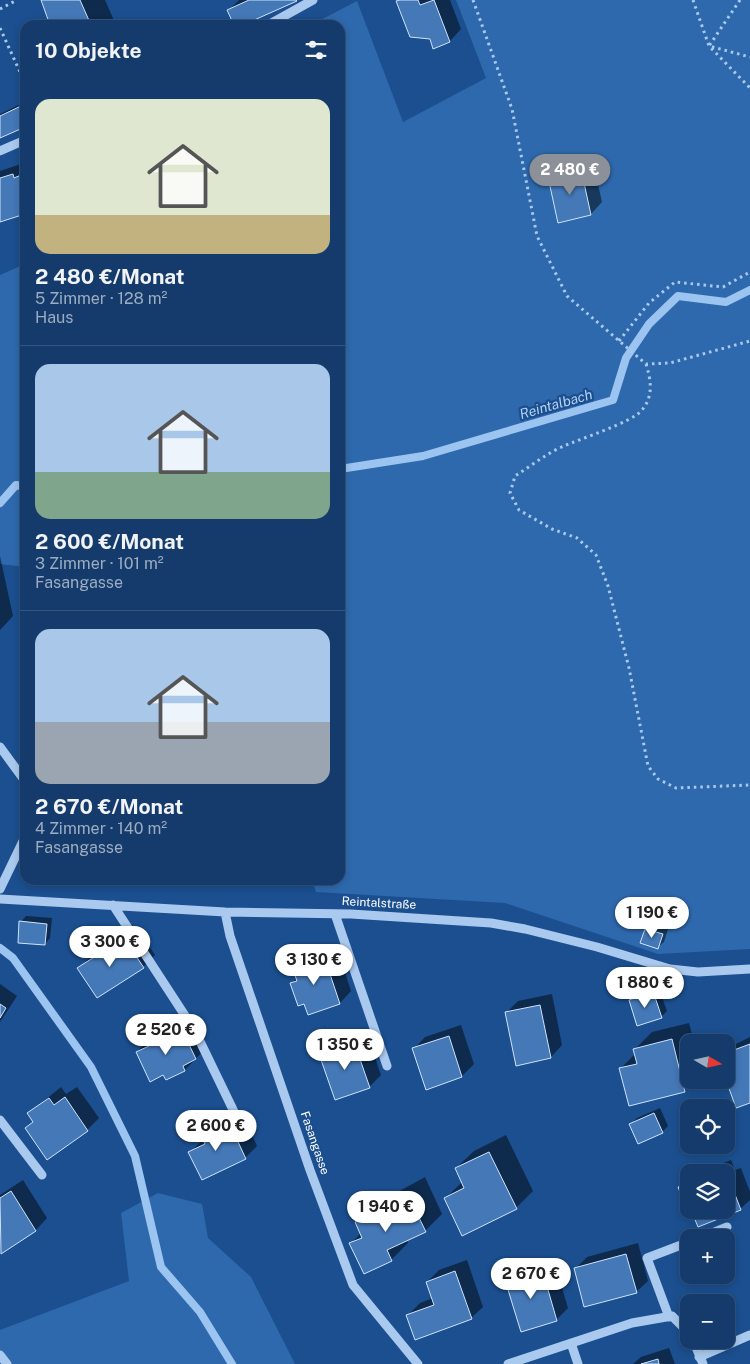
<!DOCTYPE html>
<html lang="de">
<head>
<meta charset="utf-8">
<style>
  :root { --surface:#143b6b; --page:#214673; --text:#f1f3f6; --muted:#9dadc1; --line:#33557e; --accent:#8c9099 }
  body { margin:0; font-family:"Public Sans",sans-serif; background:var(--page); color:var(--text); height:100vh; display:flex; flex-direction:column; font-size:19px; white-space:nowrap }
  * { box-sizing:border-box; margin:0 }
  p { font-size:16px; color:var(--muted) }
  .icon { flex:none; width:28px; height:28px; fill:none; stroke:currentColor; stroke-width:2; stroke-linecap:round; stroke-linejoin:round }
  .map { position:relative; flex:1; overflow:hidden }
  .drawer { position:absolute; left:20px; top:20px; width:325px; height:865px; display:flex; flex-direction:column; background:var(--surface); border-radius:15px; box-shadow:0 2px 8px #0003,0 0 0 1px var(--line) }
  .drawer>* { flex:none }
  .needle { width:32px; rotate:99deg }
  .controls { position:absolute; left:680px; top:1034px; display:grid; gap:10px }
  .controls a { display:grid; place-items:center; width:55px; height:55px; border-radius:10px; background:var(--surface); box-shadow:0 2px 8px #0003,0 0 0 1px var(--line); font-size:25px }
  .price { position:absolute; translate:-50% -42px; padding:0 11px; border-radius:18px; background:#fff; color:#222; font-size:16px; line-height:32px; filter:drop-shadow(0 1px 2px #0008) }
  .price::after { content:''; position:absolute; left:50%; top:30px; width:15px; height:11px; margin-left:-8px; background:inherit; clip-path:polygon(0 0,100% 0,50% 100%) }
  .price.active { background:var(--accent); color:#fff }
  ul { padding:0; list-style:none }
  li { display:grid; align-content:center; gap:10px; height:265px; padding:0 15px }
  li+li { border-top:1px solid var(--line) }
  li span { display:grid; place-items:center; height:155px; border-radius:15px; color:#555 }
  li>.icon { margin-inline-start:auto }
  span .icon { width:90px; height:90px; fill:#fffc; stroke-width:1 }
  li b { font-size:21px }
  h2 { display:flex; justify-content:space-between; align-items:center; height:60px; padding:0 15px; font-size:21px }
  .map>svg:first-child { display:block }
  .green { fill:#2e69ad }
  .shadow { fill:#0007 }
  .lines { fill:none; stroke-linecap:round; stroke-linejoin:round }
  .stream { stroke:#9cc4f0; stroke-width:8 }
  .building { fill:#4478b7; stroke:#cfe3fa }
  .path { stroke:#a9c9ee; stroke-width:3; stroke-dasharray:2.5 4; stroke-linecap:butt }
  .minor { stroke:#a9c9ee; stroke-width:9 }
  .labels { text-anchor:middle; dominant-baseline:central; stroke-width:4.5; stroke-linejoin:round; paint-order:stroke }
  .street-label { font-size:12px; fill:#fff; stroke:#1b4f8f }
  .water-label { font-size:14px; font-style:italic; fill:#b5d3f5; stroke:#1b4f8f }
</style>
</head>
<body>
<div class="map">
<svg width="750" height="1364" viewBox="0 0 750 1364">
  <rect width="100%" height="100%" fill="#1b4f8f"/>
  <!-- green -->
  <path class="green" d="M456,0H750V949L658,954L505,903L316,892L312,880H340V25H311L357,1L403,122L486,78Z
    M25,264V567L0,564V275Z
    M158,1193L202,1204L208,1238L251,1277L295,1364H0V1330L129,1281L121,1213Z"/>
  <!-- shadow -->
  <path class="shadow" d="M42,0H105L116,25H51Z
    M239,0H297L240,25H235L229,10Z
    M399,0H450L461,29L450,41L434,47L431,38L397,2Z
    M25,102V125L0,136V114Z
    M592,158L602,202L591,214L549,177L561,165Z
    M24,163L25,212L0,221V171Z
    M0,556L13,616L0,630Z
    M26,916L52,918L50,938L45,944L21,922Z
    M651,924L668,929L664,942L658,947L646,929Z
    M136,927L155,955L143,967L79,968L91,956Z
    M336,945L351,991L340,1003L305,1002L292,983L297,978L294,968L305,956Z
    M0,984L17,996L0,1022Z
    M658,986L667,1011L661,1017L630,1000L636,994Z
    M552,994L562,1045L551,1057L506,1013L518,1001Z
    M194,1019L207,1047L185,1070L167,1079L164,1073L137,1052L159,1028L178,1020L181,1026Z
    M689,1023L694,1042H689V1080H695L684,1091L621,1068L636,1053L635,1049L652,1032Z
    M461,1025L474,1064L462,1076L427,1088L414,1049L425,1037Z
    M366,1031L381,1075L370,1086L335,1098L321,1055L333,1043Z
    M750,1037V1102L726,1078V1049Z
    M61,1087L66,1094L77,1087L99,1118L87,1130L27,1128L34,1121L29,1113Z
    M660,1108L668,1126L662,1132L631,1124L637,1118Z
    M224,1111L232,1126L245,1120L257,1146L245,1158L202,1178L190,1152L204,1139L199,1129L210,1118Z
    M506,1135L533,1191L516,1208L446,1198L462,1182L456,1168L474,1151Z
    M731,1160L735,1170L741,1168L750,1192V1200L740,1209L699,1226L693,1210H726V1172H700Z
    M425,1177L442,1214L425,1231L407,1239L408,1243L391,1260L350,1244L361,1233L357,1222L374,1205Z
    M689,1179V1202L680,1188Z
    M23,1180L47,1218L36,1230L1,1252L0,1195Z
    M638,1243L648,1281L636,1292L575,1269L587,1257Z
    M553,1258L568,1308L556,1320L507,1281L519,1269Z
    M467,1260L483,1307L471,1318L408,1315L420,1303L433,1298L427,1282L439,1270Z
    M669,1348L675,1364H633L641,1357Z"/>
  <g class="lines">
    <!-- stream -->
    <path class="stream" d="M340,469L423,456L613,400L626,358L649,324L678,296L726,302L750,290
      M0,503L16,485L25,487
      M0,948L13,958L91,1067L135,1156L161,1267L200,1312L232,1364"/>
  </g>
  <!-- building -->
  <path class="building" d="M41,0H80L91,25H50Z
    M249,0H296L297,1L243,25H234L227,10Z
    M400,0H418L420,5L434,0L450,42L433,49L430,39L410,37L396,1Z
    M25,104V127L0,138V116Z
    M581,169L591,215L558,223L548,177Z
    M13,174L14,178L21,175L23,181L25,180V214L0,222V178Z
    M19,921L47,924L45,945L18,943Z
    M645,929L663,934L658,949L640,943Z
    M124,938L144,968L97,998L77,968Z
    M324,956L340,1004L308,1015L304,1004L298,1006L290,983L297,981L292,967Z
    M653,991L662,1018L637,1026L629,1000Z
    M0,1004L6,1008L0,1018Z
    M540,1005L551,1058L516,1066L505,1012Z
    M166,1030L169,1037L182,1030L196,1059L183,1066L185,1071L166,1080L163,1075L150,1082L136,1052L149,1046L146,1040Z
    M449,1036L462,1077L426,1090L412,1048Z
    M672,1039L685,1092L629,1106L619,1068L637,1064L633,1049Z
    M354,1042L370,1088L335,1100L319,1054Z
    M750,1044V1103L736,1108L726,1080V1053Z
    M65,1097L88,1131L47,1160L25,1128L33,1122L27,1113L49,1098L54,1105Z
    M654,1113L663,1133L638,1144L629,1124Z
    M212,1122L220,1137L233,1131L246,1159L202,1180L188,1152L205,1144L197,1129Z
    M489,1152L517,1209L462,1236L444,1198L464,1188L455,1168Z
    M729,1179L741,1210L698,1227L691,1210H726V1180Z
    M689,1183V1204L685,1205L678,1187Z
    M11,1191L36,1231L1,1254L0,1198Z
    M407,1193L426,1232L387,1250L392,1261L364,1274L349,1243L362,1238L355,1222Z
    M626,1254L637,1293L584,1307L574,1268Z
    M542,1269L557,1321L521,1332L505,1280Z
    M455,1271L472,1319L415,1340L406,1315L434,1305L426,1282Z
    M658,1359L659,1364H641Z"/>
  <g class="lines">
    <!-- path -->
    <path class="path" d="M473,0L512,109L537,236L567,296L646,364L670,363L750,341
      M693,0L709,46L750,88
      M740,0L709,46L750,57
      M0,9L17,0
      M0,28L25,83
      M619,341L649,303L675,282L723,287L750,272
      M646,364C651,380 654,397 641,411C632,422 580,439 564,446C547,453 531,466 515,476L510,493L519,510L552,529L577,538L596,555L608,586L629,668L648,766L658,779L676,788L750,785"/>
    <!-- minor -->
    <path class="minor" d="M268,25L313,0
      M0,151L25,140
      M0,747L25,781
      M0,889L25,837
      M0,899L225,912L351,914L491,923L525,929L597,947L670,969L698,972L750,969
      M113,905L195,1031L238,1120
      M225,912L230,936L310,1170L353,1285L418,1364
      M335,914L387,1066
      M0,1120L42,1175
      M700,1238L727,1227
      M669,1317L647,1258L689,1242
      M693,1340L703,1364
      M571,1343L578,1364
      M0,1355L7,1364
      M699,1357L750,1335
      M508,1364L632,1323L672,1316L689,1333"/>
  </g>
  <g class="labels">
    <!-- street labels -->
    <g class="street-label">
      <text transform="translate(379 903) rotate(3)">Reintalstraße</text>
      <text transform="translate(315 1143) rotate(71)">Fasangasse</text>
    </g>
    <!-- water labels -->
    <g class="water-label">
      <text transform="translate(556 404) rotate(-16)">Reintalbach</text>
    </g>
  </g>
</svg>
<div class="controls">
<a><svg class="needle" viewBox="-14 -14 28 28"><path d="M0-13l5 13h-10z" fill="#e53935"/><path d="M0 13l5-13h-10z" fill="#9dadc1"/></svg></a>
<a><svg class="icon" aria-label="locate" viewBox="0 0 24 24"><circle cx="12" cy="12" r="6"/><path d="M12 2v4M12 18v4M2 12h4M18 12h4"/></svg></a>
<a><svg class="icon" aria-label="layers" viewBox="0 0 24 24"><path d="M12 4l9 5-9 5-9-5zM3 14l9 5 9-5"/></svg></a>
<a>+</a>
<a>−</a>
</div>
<b class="price active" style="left:570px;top:196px">2 480 €</b>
<b class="price" style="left:652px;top:939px">1 190 €</b>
<b class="price" style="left:110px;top:968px">3 300 €</b>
<b class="price" style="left:314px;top:986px">3 130 €</b>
<b class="price" style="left:645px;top:1009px">1 880 €</b>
<b class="price" style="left:166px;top:1056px">2 520 €</b>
<b class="price" style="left:345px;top:1071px">1 350 €</b>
<b class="price" style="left:216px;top:1152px">2 600 €</b>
<b class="price" style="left:386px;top:1233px">1 940 €</b>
<b class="price" style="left:531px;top:1300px">2 670 €</b>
<section class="drawer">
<h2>10 Objekte<svg class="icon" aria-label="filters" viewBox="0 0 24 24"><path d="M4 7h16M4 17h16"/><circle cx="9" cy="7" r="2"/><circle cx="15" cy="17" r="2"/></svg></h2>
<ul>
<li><span style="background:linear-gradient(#dfe7d0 75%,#c2b280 0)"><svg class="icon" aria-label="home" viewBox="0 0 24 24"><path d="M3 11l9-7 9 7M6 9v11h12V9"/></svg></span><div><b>2 480 €/Monat</b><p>5 Zimmer · 128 m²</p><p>Haus</p></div></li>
<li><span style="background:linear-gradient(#a9c7e8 70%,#7fa58c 0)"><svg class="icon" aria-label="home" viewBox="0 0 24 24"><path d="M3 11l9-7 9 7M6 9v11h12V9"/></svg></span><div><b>2 600 €/Monat</b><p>3 Zimmer · 101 m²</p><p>Fasangasse</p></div></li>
<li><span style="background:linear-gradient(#a9c7e8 60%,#9aa5b1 0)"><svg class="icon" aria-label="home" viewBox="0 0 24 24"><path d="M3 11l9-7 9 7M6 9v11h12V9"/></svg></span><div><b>2 670 €/Monat</b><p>4 Zimmer · 140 m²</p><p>Fasangasse</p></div></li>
</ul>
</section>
</div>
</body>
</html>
